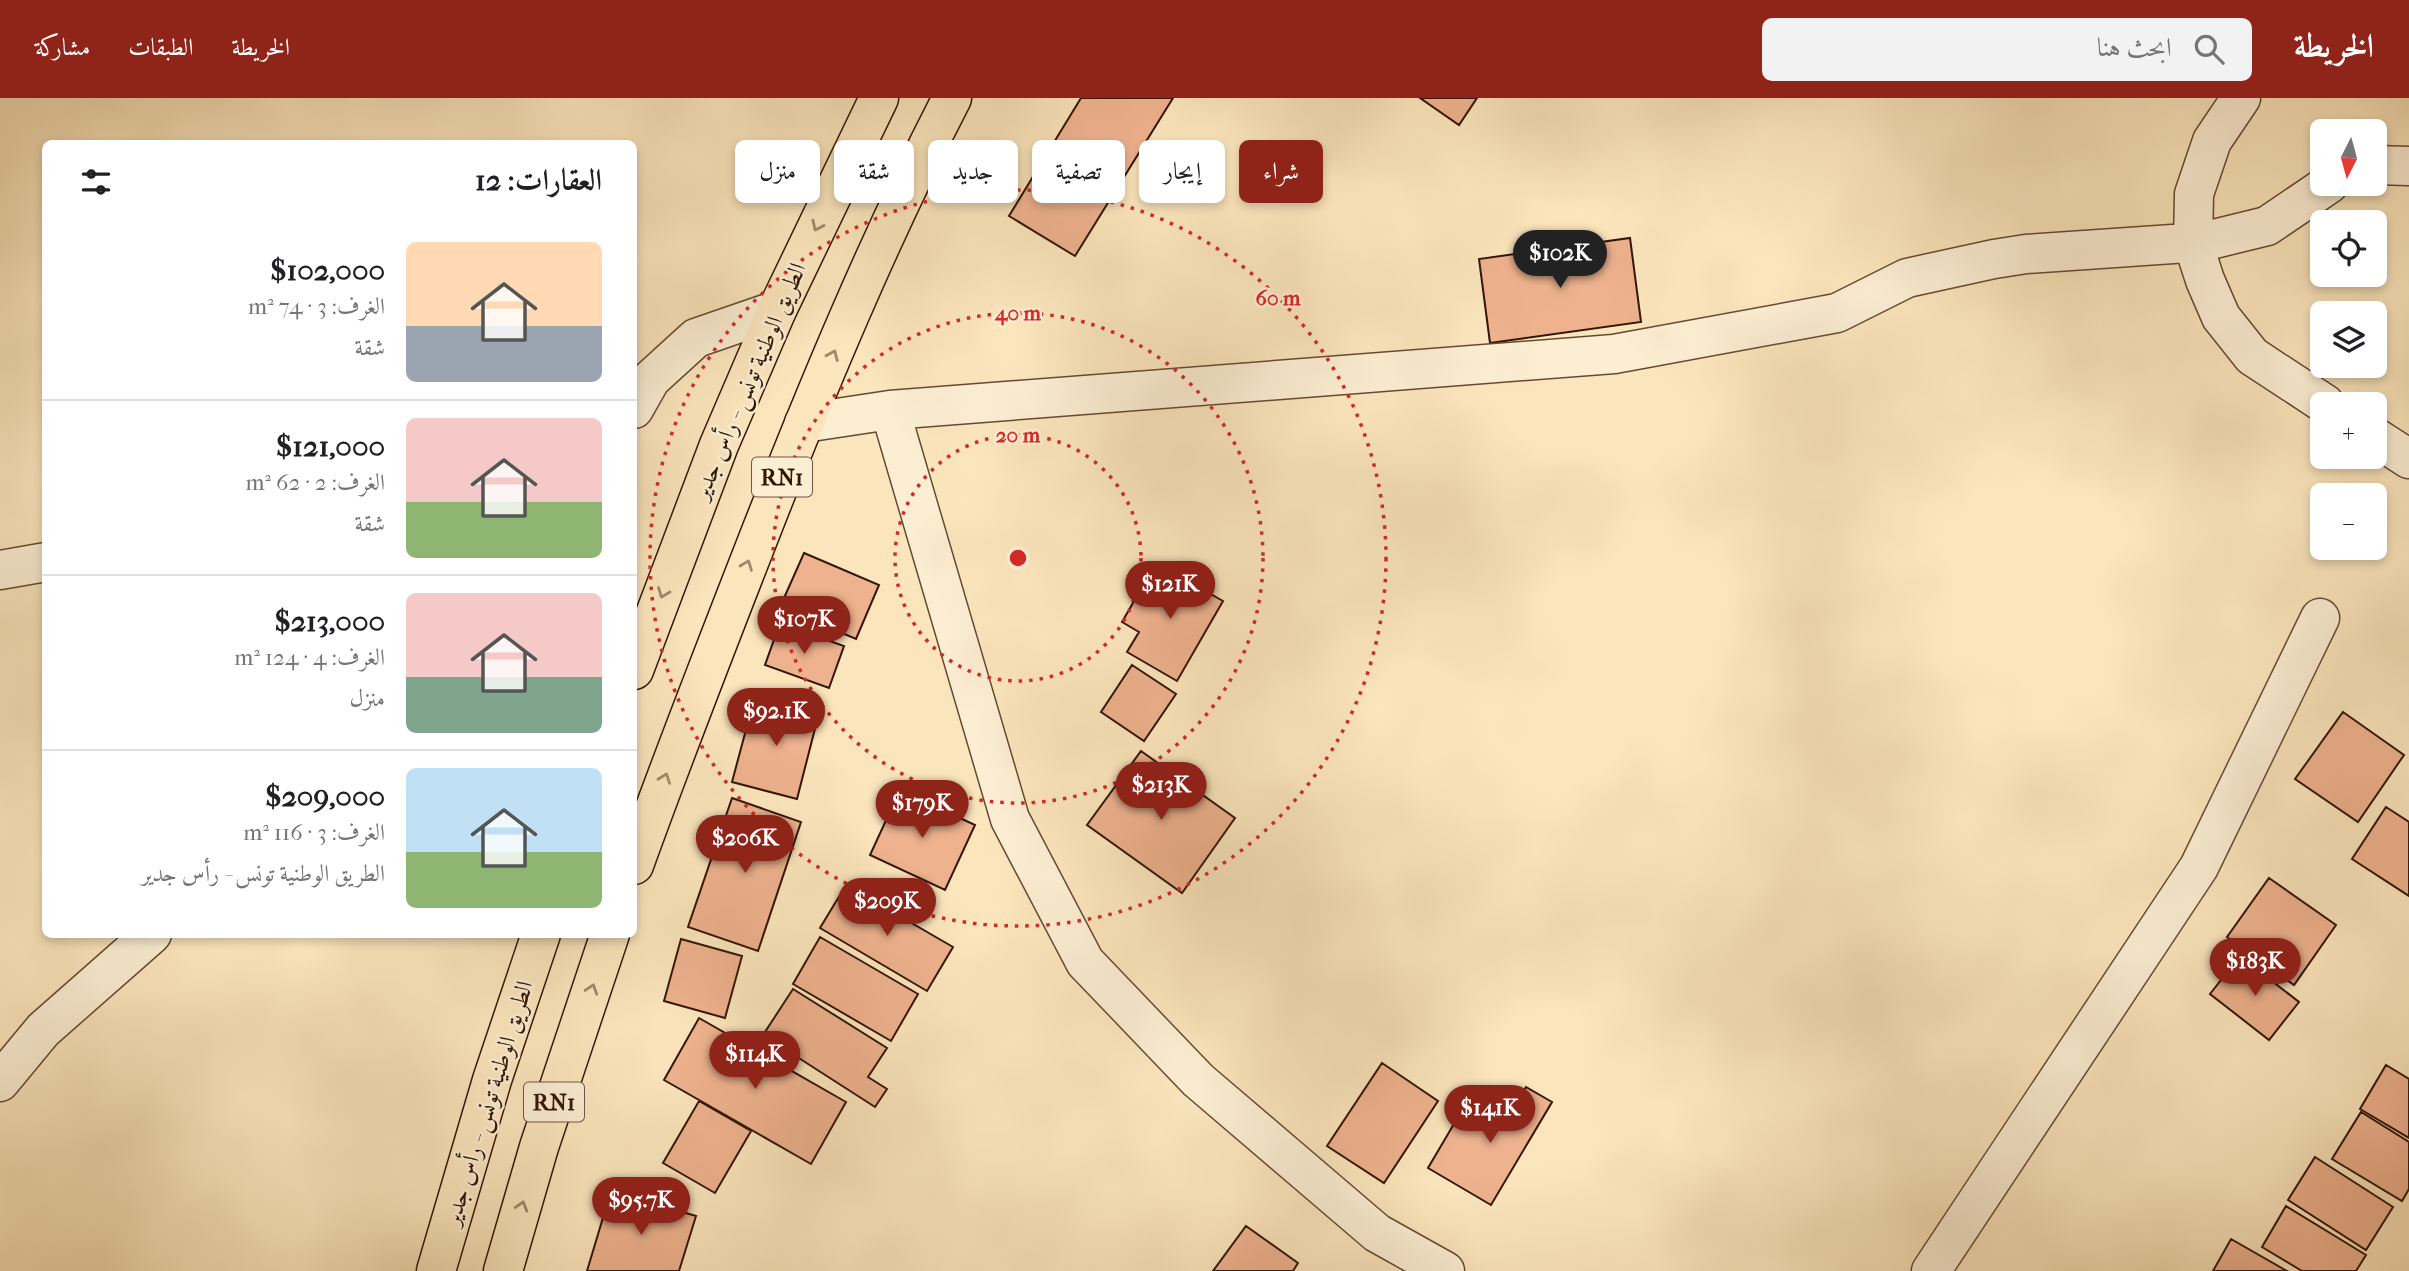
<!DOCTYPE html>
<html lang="ar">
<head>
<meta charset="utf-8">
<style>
  :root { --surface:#fff; --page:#f2f2f2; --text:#202124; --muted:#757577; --line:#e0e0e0; --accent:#8f2418 }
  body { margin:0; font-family:"IM FELL French Canon",Amiri,serif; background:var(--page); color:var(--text); direction:rtl; height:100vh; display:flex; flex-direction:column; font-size:26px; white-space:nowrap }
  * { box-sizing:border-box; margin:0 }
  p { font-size:23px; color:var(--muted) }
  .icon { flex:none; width:38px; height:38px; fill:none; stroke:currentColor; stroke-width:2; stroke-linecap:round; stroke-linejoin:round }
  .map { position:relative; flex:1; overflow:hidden; direction:ltr }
  .drawer { position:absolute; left:42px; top:42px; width:595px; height:798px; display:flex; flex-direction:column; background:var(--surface); border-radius:10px; box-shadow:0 4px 10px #0003; direction:rtl }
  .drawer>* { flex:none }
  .banner { position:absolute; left:658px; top:42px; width:665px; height:63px; direction:rtl; display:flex; gap:14px }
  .needle { width:46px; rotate:186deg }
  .buttons { position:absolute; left:2310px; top:21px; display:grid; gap:14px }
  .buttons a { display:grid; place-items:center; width:77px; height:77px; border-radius:10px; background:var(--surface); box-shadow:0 4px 10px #0003; font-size:35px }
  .price { position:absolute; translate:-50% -60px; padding:0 16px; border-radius:24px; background:var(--accent); color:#fff; font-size:23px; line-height:46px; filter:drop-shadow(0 2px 4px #0008) }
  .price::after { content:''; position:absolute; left:50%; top:42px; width:21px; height:16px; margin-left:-10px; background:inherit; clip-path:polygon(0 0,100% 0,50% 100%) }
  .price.on { background:#222; color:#fff }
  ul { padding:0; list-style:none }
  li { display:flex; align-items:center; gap:21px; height:175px; padding:0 35px }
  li+li { border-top:2px solid var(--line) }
  li span { display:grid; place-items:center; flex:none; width:196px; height:140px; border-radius:10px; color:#555 }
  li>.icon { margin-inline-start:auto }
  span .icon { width:84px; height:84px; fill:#fffc; stroke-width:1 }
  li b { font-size:30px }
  h2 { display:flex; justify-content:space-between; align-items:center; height:84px; padding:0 35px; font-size:30px }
  .pill { padding:0 24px; border-radius:10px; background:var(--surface); box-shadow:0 4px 10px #0003; font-size:24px; line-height:63px }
  .pill.on { background:var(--accent); color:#fff }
  header { display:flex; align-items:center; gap:42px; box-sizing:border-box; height:98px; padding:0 35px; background:var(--accent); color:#fff }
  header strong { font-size:33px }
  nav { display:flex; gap:38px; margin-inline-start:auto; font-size:24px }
  .search { width:490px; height:63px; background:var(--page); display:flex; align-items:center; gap:18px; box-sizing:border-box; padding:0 24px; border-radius:10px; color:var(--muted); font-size:26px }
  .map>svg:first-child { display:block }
  .building { fill:#eeb28e; stroke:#331605; stroke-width:2 }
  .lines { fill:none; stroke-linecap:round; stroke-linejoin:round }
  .minor-casing { stroke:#654a33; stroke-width:41 }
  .highway-casing { stroke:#331605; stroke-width:41 }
  .minor { stroke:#fceed3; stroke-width:38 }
  .highway { stroke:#fbe5bc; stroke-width:38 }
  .oneway { stroke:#a1886a }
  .ring { fill:none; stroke:#d62828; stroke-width:3.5; stroke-dasharray:3.5 7 }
  .labels { text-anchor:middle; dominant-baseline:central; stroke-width:5; stroke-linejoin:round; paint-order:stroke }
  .shield { fill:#fceed3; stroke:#6f5743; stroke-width:2 }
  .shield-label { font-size:23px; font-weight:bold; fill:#331605 }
  .street-label { font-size:24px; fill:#331605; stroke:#fceed3 }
  .centre { fill:#d62828; stroke:#fceed3; stroke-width:3.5 }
  .ring-label { font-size:21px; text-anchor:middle; font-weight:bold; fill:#d62828; stroke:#fceed3; stroke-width:5; stroke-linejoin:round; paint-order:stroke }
</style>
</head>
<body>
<header>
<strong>الخريطة</strong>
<div class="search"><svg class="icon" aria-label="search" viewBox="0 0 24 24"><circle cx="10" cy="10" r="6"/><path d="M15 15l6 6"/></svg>ابحث هنا</div>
<nav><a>الخريطة</a><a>الطبقات</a><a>مشاركة</a></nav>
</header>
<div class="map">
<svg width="2409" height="1173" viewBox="0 0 2409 1173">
  <rect width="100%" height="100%" fill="#fbe5bc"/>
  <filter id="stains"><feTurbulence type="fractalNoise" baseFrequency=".00286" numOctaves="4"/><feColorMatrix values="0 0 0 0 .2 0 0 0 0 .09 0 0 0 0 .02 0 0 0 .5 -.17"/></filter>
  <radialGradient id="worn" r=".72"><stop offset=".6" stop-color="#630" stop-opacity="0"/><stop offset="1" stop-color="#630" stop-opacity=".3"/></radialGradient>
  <!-- building -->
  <path class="building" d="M1081,0H1173L1075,158L1009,118Z
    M1420,0H1477L1459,27Z
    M1630,140L1641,224L1490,245L1479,161Z
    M804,455L879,487L856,541L780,509Z
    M1156,465L1223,503L1177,583L1127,554L1139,534L1122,524Z
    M780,525L844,548L829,590L765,567Z
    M1132,567L1176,596L1144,643L1101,614Z
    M755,598L819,615L797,701L732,684Z
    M2343,614L2404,657L2358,724L2295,681Z
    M1141,653L1235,720L1182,795L1087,727Z
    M900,692L975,727L945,792L870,757Z
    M732,700L801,724L758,853L688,829Z
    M2386,709L2409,724V798L2352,761Z
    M2269,780L2336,827L2294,887L2227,839Z
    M846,787L953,849L927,893L820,830Z
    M820,839L918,896L891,943L793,886Z
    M681,841L742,858L725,920L664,903Z
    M2240,858L2299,904L2269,942L2210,896Z
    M793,891L887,950L868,979L887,991L875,1009L763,937Z
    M699,920L846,1004L811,1066L664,982Z
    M1382,965L1438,1003L1384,1085L1327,1048Z
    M2386,967L2409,981V1040L2360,1011Z
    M1526,989L1552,1004L1491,1107L1428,1070L1458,1019L1475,1029L1496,995L1516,1006Z
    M699,1003L751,1033L715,1095L663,1065Z
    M2361,1014L2409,1044V1091L2402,1103L2332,1061Z
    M2315,1059L2393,1109L2366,1152L2288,1102Z
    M611,1093L696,1118L679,1173H587Z
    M2286,1108L2366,1157L2356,1173H2302L2262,1149Z
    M1246,1128L1298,1165L1293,1173H1213Z
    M2231,1141L2287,1173H2213Z"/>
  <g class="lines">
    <!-- minor casing -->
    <g class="minor-casing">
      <path id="minor" d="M2241,0L2212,43L2194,96L2193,145L2205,182L2221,219L2252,258L2325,306
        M2375,67L2409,68
        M634,311L651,281L696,240L777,212
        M890,312L1010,721L1085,864L1198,982L1377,1135L1445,1173
        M804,325L890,312L1614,256L1837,215L1907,180L1994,161L2026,156L2202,144L2267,128L2329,86
        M2375,339L2409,361
        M0,472L46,464
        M0,984L43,932L152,836
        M1931,1173L2199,769L2320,520"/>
    </g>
    <!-- highway casing -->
    <g class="highway-casing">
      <path id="highway" d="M634,572L719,347L777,212L879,0
        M634,767C674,656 717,546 760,436C818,288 879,141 952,0
        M436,1173L492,982L541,836
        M503,1173L539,1049L610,836"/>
    </g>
    <!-- minor -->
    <use href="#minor" class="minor"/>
    <!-- highway -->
    <use href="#highway" class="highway"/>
  </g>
  <!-- one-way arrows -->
  <defs><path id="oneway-chevron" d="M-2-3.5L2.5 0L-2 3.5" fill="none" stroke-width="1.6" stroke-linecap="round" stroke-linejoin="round" transform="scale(1.75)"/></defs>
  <g class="oneway">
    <use href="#oneway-chevron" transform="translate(817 128) rotate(115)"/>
    <use href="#oneway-chevron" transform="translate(833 257) rotate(-67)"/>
    <use href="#oneway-chevron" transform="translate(747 467) rotate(-69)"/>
    <use href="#oneway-chevron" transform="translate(663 495) rotate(111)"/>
    <use href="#oneway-chevron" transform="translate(665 680) rotate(-70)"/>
    <use href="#oneway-chevron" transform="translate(592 891) rotate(-72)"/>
    <use href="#oneway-chevron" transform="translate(522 1108) rotate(-73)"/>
  </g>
  <!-- distance rings -->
  <g class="ring">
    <circle cx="1018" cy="460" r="123"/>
    <circle cx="1018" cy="460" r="245"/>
    <circle cx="1018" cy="460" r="368"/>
  </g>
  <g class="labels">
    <!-- shield labels -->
    <g class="shield">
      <rect x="752" y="359.5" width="60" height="39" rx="5"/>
      <rect x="524" y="984.5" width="60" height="39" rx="5"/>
    </g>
    <g class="shield-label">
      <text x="782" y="379">RN1</text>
      <text x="554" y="1004">RN1</text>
    </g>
    <!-- street labels -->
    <g class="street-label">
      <text transform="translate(749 283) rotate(-67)">الطريق الوطنية تونس - رأس جدير</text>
      <text transform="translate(488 1005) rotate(-73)">الطريق الوطنية تونس - رأس جدير</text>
    </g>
  </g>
  <circle cx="1018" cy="460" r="10" class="centre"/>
  <g class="ring-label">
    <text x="1278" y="207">60 m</text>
    <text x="1018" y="222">40 m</text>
    <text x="1018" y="344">20 m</text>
  </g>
  <rect width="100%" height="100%" filter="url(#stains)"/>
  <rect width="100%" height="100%" fill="url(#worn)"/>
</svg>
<div class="buttons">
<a><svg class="needle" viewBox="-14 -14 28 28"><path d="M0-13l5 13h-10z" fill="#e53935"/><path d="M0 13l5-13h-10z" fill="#757577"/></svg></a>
<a><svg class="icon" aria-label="locate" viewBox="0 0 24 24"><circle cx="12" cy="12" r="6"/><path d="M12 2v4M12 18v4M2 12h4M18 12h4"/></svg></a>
<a><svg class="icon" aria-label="layers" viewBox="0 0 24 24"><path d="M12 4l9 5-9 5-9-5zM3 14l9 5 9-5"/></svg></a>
<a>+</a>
<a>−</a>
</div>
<b class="price on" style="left:1560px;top:192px">$102K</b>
<b class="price" style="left:1170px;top:523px">$121K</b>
<b class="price" style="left:804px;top:558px">$107K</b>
<b class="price" style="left:776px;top:650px">$92.1K</b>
<b class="price" style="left:1161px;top:724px">$213K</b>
<b class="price" style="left:922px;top:742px">$179K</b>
<b class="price" style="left:745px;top:777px">$206K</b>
<b class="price" style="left:887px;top:840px">$209K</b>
<b class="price" style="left:2255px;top:900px">$183K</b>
<b class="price" style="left:755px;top:993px">$114K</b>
<b class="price" style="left:1490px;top:1047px">$141K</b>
<b class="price" style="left:641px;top:1139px">$95.7K</b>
<div class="banner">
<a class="pill on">شراء</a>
<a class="pill">إيجار</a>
<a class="pill">تصفية</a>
<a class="pill">جديد</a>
<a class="pill">شقة</a>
<a class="pill">منزل</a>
</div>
<section class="drawer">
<h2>العقارات: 12<svg class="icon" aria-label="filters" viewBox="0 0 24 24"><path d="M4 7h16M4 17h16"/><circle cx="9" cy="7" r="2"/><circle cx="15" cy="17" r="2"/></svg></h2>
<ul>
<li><span style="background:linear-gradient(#ffd9b3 60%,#9aa5b1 0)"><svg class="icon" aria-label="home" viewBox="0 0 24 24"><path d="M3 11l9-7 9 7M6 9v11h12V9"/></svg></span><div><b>$102,000</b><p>الغرف: 3 · 74 m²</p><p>شقة</p></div></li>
<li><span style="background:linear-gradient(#f6c9c9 60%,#8fb573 0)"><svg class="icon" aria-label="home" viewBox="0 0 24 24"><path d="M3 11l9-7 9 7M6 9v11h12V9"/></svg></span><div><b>$121,000</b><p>الغرف: 2 · 62 m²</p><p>شقة</p></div></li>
<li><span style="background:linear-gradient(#f6c9c9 60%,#7fa58c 0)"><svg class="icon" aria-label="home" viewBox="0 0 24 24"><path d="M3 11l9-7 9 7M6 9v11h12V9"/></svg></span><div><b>$213,000</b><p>الغرف: 4 · 124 m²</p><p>منزل</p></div></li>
<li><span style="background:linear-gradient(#bfe0f5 60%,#8fb573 0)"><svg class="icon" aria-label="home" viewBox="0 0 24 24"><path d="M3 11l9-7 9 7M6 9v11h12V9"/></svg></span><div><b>$209,000</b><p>الغرف: 3 · 116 m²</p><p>الطريق الوطنية تونس - رأس جدير</p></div></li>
</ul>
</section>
</div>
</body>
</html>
